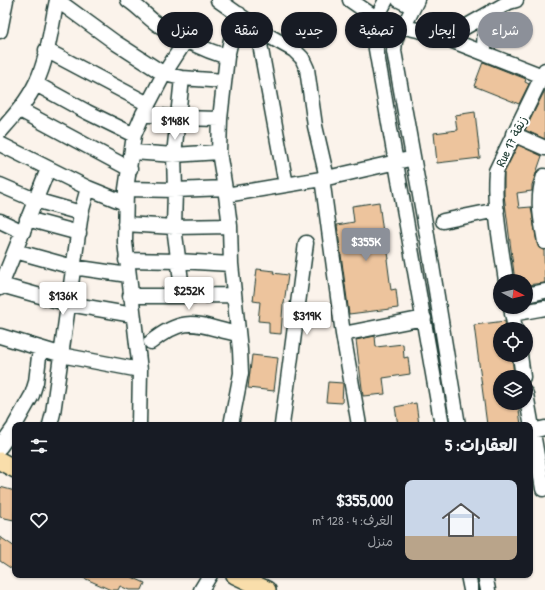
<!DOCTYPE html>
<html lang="ar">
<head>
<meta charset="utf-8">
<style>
  :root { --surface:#171b24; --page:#20242c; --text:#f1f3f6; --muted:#9ea1a6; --accent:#8c9099 }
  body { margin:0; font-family:"Patrick Hand","Playpen Sans Arabic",sans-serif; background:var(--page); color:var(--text); direction:rtl; height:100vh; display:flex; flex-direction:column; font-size:15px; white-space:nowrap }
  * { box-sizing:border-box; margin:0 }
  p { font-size:13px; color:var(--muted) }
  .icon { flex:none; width:22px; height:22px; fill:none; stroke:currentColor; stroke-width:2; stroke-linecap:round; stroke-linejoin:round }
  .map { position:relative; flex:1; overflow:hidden; direction:ltr }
  .side { position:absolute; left:12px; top:422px; width:521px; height:156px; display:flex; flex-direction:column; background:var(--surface); border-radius:8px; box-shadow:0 1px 3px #0004; direction:rtl }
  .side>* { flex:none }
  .hud { position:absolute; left:12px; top:12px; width:521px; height:36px; direction:rtl; display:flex; gap:8px }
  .needle { width:26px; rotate:97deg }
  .tools { position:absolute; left:493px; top:274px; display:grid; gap:8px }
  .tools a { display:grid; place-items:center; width:40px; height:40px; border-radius:50%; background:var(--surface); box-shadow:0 1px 3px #0004; font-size:20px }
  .price { position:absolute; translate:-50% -34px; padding:0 9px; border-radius:4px; background:#fff; color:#222; font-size:13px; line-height:26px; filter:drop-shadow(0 1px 2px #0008) }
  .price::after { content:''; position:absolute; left:50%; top:24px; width:12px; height:9px; margin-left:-6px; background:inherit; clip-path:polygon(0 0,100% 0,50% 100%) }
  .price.current { background:var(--accent); color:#fff }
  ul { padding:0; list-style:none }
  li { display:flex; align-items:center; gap:12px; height:100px; padding:0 16px }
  li span { display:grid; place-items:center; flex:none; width:112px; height:80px; border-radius:8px; color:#555 }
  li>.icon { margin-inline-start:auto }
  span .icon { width:48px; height:48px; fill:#fffc; stroke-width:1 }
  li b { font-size:17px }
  h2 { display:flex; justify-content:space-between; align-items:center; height:48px; padding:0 16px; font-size:17px }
  .chip { padding:0 14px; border-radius:18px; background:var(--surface); box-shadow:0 1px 3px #0004; font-size:14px; line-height:36px }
  .chip.current { background:var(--accent); color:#fff }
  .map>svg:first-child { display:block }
  .building { fill:#edc49d; stroke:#1f3d34 }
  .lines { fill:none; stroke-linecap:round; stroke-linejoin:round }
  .minor-casing { stroke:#1f3d34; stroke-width:17 }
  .major-casing { stroke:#1f3d34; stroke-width:20 }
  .minor { stroke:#fff; stroke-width:14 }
  .major { stroke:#f9deab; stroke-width:17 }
  .labels { text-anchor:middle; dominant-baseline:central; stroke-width:4; stroke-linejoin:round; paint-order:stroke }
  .street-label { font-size:13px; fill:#1f3d34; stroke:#fff }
</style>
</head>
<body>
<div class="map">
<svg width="545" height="590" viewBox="0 0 545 590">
  <rect width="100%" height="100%" fill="#fbf3eb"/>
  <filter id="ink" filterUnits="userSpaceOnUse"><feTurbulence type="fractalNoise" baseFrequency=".025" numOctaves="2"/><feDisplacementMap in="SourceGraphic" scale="8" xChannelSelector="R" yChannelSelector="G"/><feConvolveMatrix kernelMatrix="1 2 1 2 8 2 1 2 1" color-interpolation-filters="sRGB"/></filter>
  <g filter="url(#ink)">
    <!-- building -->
    <path class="building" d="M483,62L526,79L525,82L529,84L519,104L474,86Z
      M545,90V139L525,130Z
      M475,112L480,158L437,163L434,133L457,130L455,115Z
      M518,145L542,156L532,185V191L517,193L519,208L531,207L537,243L539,248L544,250L545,283L526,285V281H515L504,195V173Z
      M379,202L385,248L387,247L389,259H387L391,290L396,289L398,308L349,314L337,225L354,222L352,206Z
      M257,269L274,271L273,273L288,275L284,304H283L281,334L269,333V322L258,321L260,302L253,301Z
      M505,321L506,329H500V355H512L514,377H500V403H518L521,425H487L474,325Z
      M375,336L376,347L403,344L404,358L408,357L410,374L383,378L385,394L363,396L356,340Z
      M252,355L278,358L274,391L248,388Z
      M328,382L343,383L342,403L326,402Z
      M416,403L419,425H398L395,407Z
      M0,487L15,491L14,520L0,517Z
      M0,537L15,547V571L0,561Z
      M77,575H133L132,577L145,583L142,590H129L120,586L118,590H111Z"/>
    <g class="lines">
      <!-- minor casing -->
      <g class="minor-casing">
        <path id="minor" d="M57,0L116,43L164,74L182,78L224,81
          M128,0C139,7 147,17 157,24C179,38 202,49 227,57
          M218,0L269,36L294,50L302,58L307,69L315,126L327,178
          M350,0L376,18L400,26L435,34L545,77
          M386,0C375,20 373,26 376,49L442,425
          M399,0L413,7
          M417,0L408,18L400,26L395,41L394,51L425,223L458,425
          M257,28L286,185
          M0,31L6,0
          M446,38L509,2L516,0
          M46,50L148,104
          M484,52L485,16
          M182,78L174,155L175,190L174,227L183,296
          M36,84L87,112L134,135
          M20,110L130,169
          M143,114L177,118L220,119
          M0,132C13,117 27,102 36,83C48,58 51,27 57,0
          M513,134L545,148
          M0,144L88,188L125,203
          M133,152L174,155L219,152
          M544,176C536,200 541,218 545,242
          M322,178L343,334L359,425
          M0,185L35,200L81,213
          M126,189L175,190L225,188
          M226,195L327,178L405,160
          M27,219L79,233
          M0,221L23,232
          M443,221L497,210
          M125,224L174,227L230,226
          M15,251L73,267L128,275
          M126,260L178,261L231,264
          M506,281C501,245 493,207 496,171L545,70
          M1,285L69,304L133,315
          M0,288L48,169
          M526,295L545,291
          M130,296L234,295
          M511,307L515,329
          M512,314L545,308
          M343,334L424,318
          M0,336L66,356L140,370
          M151,342C187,313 199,326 238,334
          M520,355L523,377
          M526,394L543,489
          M15,425L32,395L36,382L40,348
          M50,425L53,413L81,213L88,188
          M139,425L140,370L125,242L126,189L134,135L143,114L164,74L186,40
          M231,425L241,373L240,350L231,264L230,226L226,195L219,152L220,119L227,57L231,40L239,14
          M282,425L306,243
          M532,431L545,428
          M0,447L15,426
          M468,575L471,590
          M485,575L488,590
          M201,590L210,575"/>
      </g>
      <!-- major casing -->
      <g class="major-casing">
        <path id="major" d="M0,461L15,469
          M235,575L267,590"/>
      </g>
      <!-- minor -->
      <use href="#minor" class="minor"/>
      <!-- major -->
      <use href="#major" class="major"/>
    </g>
  </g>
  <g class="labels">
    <!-- street labels -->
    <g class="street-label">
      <text transform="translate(511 141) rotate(-64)">Rue 17 زنقة</text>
    </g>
  </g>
</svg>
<div class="tools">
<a><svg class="needle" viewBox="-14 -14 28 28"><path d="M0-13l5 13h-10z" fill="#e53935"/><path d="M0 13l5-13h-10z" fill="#9ea1a6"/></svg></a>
<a><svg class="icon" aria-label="locate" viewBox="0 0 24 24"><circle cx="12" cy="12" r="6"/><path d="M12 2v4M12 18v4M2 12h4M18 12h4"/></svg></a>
<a><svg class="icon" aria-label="layers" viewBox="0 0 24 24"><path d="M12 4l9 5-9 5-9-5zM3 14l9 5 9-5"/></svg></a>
</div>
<b class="price" style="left:175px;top:141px">$148K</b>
<b class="price current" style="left:366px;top:262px">$355K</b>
<b class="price" style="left:189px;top:311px">$252K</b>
<b class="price" style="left:63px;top:316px">$136K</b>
<b class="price" style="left:307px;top:336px">$319K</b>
<div class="hud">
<a class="chip current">شراء</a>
<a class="chip">إيجار</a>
<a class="chip">تصفية</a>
<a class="chip">جديد</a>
<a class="chip">شقة</a>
<a class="chip">منزل</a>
</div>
<section class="side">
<h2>العقارات: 5<svg class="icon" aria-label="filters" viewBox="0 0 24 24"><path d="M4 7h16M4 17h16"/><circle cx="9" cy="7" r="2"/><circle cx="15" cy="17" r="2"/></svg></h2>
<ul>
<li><span style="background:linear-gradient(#c9d6e8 70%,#b9a48a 0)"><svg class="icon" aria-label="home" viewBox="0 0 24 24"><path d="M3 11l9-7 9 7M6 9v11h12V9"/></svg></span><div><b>$355,000</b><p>الغرف: 4 · 128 m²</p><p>منزل</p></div><svg class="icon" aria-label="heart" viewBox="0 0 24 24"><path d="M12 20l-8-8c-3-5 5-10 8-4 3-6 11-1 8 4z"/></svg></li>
</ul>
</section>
</div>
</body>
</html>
